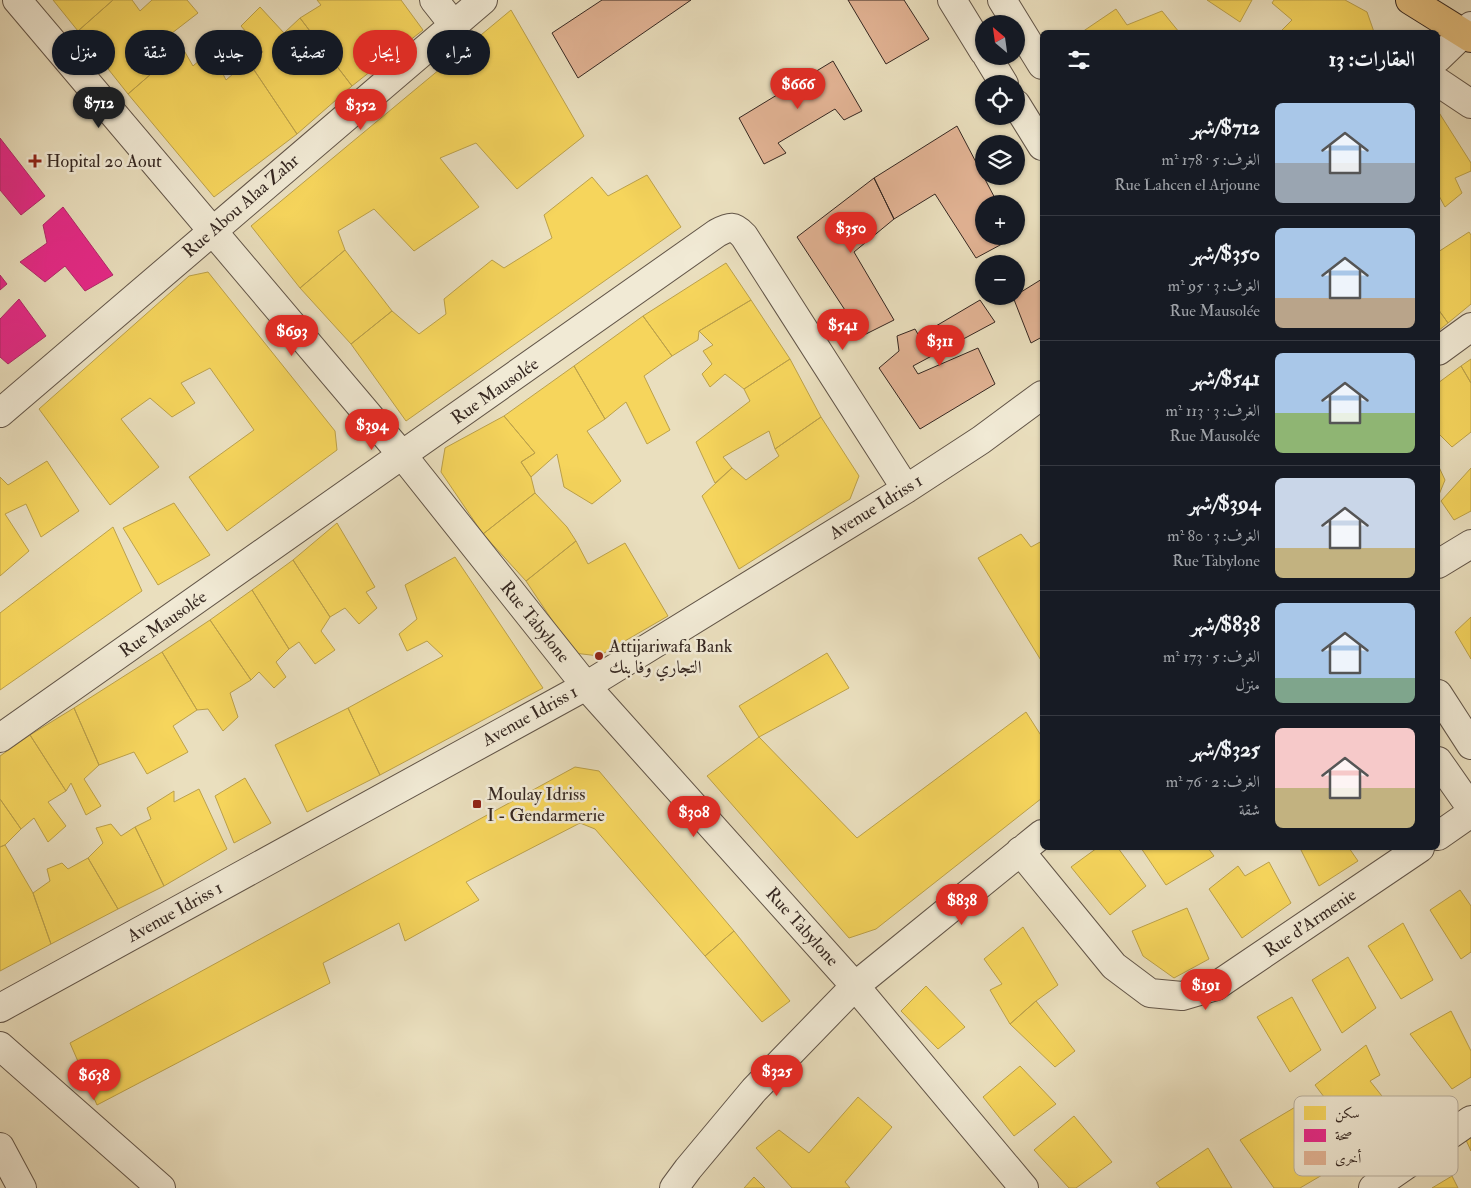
<!DOCTYPE html>
<html lang="ar">
<head>
<meta charset="utf-8">
<style>
  :root { --surface:#171b24; --page:#20242c; --text:#f1f3f6; --muted:#9ea1a6; --line:#363941; --accent:#d93025 }
  body { margin:0; font-family:"IM FELL Double Pica",Amiri,serif; background:var(--page); color:var(--text); direction:rtl; height:100vh; display:flex; flex-direction:column; font-size:19px; white-space:nowrap }
  * { box-sizing:border-box; margin:0 }
  p { font-size:16px; color:var(--muted) }
  .icon { flex:none; width:28px; height:28px; fill:none; stroke:currentColor; stroke-width:2; stroke-linecap:round; stroke-linejoin:round }
  .map { position:relative; flex:1; overflow:hidden; direction:ltr }
  .drawer { position:absolute; left:1040px; top:30px; width:400px; height:820px; display:flex; flex-direction:column; background:var(--surface); border-radius:8px; box-shadow:0 1px 4px #0004; direction:rtl }
  .drawer>* { flex:none }
  .hud { position:absolute; left:15px; top:30px; width:475px; height:45px; direction:rtl; display:flex; gap:10px }
  .needle { width:32px; rotate:331deg }
  .fabs { position:absolute; left:975px; top:15px; display:grid; gap:10px }
  .fabs a { display:grid; place-items:center; width:50px; height:50px; border-radius:50%; background:var(--surface); box-shadow:0 1px 4px #0004; font-size:25px }
  .price { position:absolute; translate:-50% -42px; padding:0 11px; border-radius:18px; background:var(--accent); color:#fff; font-size:16px; line-height:32px; filter:drop-shadow(0 1px 2px #0008) }
  .price::after { content:''; position:absolute; left:50%; top:30px; width:15px; height:11px; margin-left:-8px; background:inherit; clip-path:polygon(0 0,100% 0,50% 100%) }
  .price.current { background:#222; color:#fff }
  ul { padding:0; list-style:none }
  li { display:flex; align-items:center; gap:15px; height:125px; padding:0 25px }
  li+li { border-top:1px solid var(--line) }
  li span { display:grid; place-items:center; flex:none; width:140px; height:100px; border-radius:8px; color:#555 }
  li>.icon { margin-inline-start:auto }
  span .icon { width:60px; height:60px; fill:#fffc; stroke-width:1 }
  li b { font-size:21px }
  h2 { display:flex; justify-content:space-between; align-items:center; height:60px; padding:0 25px; font-size:21px }
  .tag { padding:0 18px; border-radius:22px; background:var(--surface); box-shadow:0 1px 4px #0004; font-size:18px; line-height:45px }
  .tag.current { background:var(--accent); color:#fff }
  .map>svg:first-child { display:block }
  .homes { fill:#f6d55c; stroke:#bca14a }
  .health { fill:#e7298a; stroke:#b2286a }
  .building { fill:#e2b394; stroke:#352721 }
  .lines { fill:none; stroke-linecap:round; stroke-linejoin:round }
  .minor-casing { stroke:#625548; stroke-width:30 }
  .major-casing { stroke:#352721; stroke-width:30 }
  .minor { stroke:#f1ead5; stroke-width:28 }
  .major { stroke:#e5c07f; stroke-width:28 }
  .poi-dot { fill:#8f2418; stroke:#f1ead5; stroke-width:2 }
  .labels { text-anchor:middle; dominant-baseline:central; stroke-width:5; stroke-linejoin:round; paint-order:stroke }
  .poi-label { font-size:18px; fill:#352721; stroke:#f1ead5; text-anchor:start }
  .street-label { font-size:18px; fill:#352721; stroke:#f1ead5 }
  .key { fill:#f1ead5; stroke:#b9b09f; stroke-width:1 }
  .key-label { font-size:14px; fill:#352721 }
</style>
</head>
<body>
<div class="map">
<svg width="1471" height="1188" viewBox="0 0 1471 1188">
  <rect width="100%" height="100%" fill="#eadfbe"/>
  <filter id="stains"><feTurbulence type="fractalNoise" baseFrequency=".004" numOctaves="4"/><feColorMatrix values="0 0 0 0 .2 0 0 0 0 .09 0 0 0 0 .02 0 0 0 .5 -.17"/></filter>
  <radialGradient id="worn" r=".72"><stop offset=".6" stop-color="#630" stop-opacity="0"/><stop offset="1" stop-color="#630" stop-opacity=".3"/></radialGradient>
  <!-- homes -->
  <path class="homes" d="M53,0H113L78,31Z
    M113,0H132L140,11L152,0H187L198,13L163,40L182,47L128,94L78,31Z
    M317,0H401L423,30L352,86L300,18L321,5Z
    M1207,0H1252L1240,22Z
    M1274,0H1345L1367,12L1374,32H1280L1292,20L1272,3Z
    M260,7L284,33L300,18L352,86L297,134L248,61L263,52L241,26Z
    M1116,9L1127,25L1162,11L1179,32H1082Z
    M511,10L584,136L517,189L476,143L440,158L479,207L414,251L374,209L338,231L345,250L300,288L251,226Z
    M182,47L193,66L211,50L226,80L248,61L297,134L214,197L128,94Z
    M1438,111L1471,163V171L1455,178L1462,193L1445,207L1438,194Z
    M647,175L681,227L406,421L351,344L392,311L419,334L446,314L444,299L492,260L504,268L552,238L544,215L592,177L608,196Z
    M1469,232L1471,235V304L1448,323L1438,309V252Z
    M345,250L392,311L351,344L300,288Z
    M726,263L751,300L699,331L698,340L672,356L643,316Z
    M208,272L335,431L337,450L227,531L189,477L254,430L210,368L181,383L195,403L172,417L150,398L121,419L159,467L110,505L39,409L189,276Z
    M751,300L790,359L744,389L725,374L710,387L702,374L712,364L703,351L713,345L699,331Z
    M1438,309L1448,323L1438,331Z
    M643,316L672,356L644,376L670,430L647,444L626,402L605,419L574,366Z
    M790,359L821,417L775,449L769,431L723,457L732,468L715,483L696,442L750,401L744,389Z
    M1471,359V383L1461,366Z
    M574,366L605,419L587,431L621,481L592,504L564,487L557,454L531,477L521,462L535,453L504,416Z
    M1461,366L1471,383V432L1452,447L1438,433V383Z
    M504,416L535,453L521,462L531,477L535,493L483,534L441,472L445,448Z
    M821,417L859,476L850,499L739,569L702,496L732,468L746,480L779,456L775,449Z
    M47,461L79,511L41,537L26,504L5,514L29,551L0,576V477L8,485Z
    M1438,465L1445,480L1438,497Z
    M1471,468V511L1454,520L1441,501Z
    M535,493L567,527L576,541L526,581L483,534Z
    M174,503L210,555L158,585L123,528Z
    M337,523L375,587L366,592L377,608L359,624L345,608L330,617L293,560Z
    M113,527L142,591L0,690V613Z
    M1021,534L1031,547L1042,541V662L978,558Z
    M576,541L588,564L625,543L668,616L599,656L574,653L526,581Z
    M455,557L543,688L380,775L348,708L443,656L427,641L407,651L399,634L417,619L405,585Z
    M293,560L330,617L321,631L335,650L315,664L299,642L289,649L252,590Z
    M252,590L289,649L276,662L286,677L274,688L259,672L251,680L210,620Z
    M1471,617V659L1455,632Z
    M210,620L251,680L230,693L238,717L223,731L208,709L197,710L162,652Z
    M162,652L197,710L173,726L188,752L147,774L134,752L99,765L74,708Z
    M827,653L849,688L759,737L739,706Z
    M74,708L99,765L84,779L101,806L86,815L71,783L66,791L30,735Z
    M348,708L380,775L307,812L275,745Z
    M1026,712L1042,737V798L876,929L849,938L707,776L759,737L857,838Z
    M30,735L66,791L48,802L66,826L48,842L34,818L21,829L0,799V756Z
    M575,767L599,771L734,931L705,956L595,829L580,823L466,882L479,900L405,941L399,923L323,963L330,983L97,1105L70,1043Z
    M245,778L271,823L234,843L215,796Z
    M199,789L227,849L164,886L135,827L151,819L147,808L174,791V802Z
    M0,799L21,829L5,845L0,847Z
    M111,824L121,836L135,827L164,886L118,909L88,858L103,843L96,828Z
    M5,845L33,893L51,944L0,971V847Z
    M1097,848H1118L1146,886L1110,915L1071,867Z
    M1141,848H1208L1214,856L1166,885Z
    M1300,848H1349L1358,861L1319,886Z
    M88,858L118,909L51,944L33,893L50,881L47,869L62,863L68,869Z
    M1269,862L1291,903L1242,938L1209,889L1238,866L1245,876Z
    M1460,890L1471,906V952L1461,959L1430,910Z
    M1187,908L1209,959L1174,978L1143,956L1132,931Z
    M1403,923L1433,980L1401,999L1368,946Z
    M1023,927L1058,985L1036,1001L1010,1024L990,990L1002,984L984,959Z
    M734,931L790,1001L762,1022L705,956Z
    M1348,957L1376,1008L1342,1033L1312,980Z
    M926,986L965,1027L938,1049L901,1011Z
    M1292,997L1321,1050L1290,1072L1257,1017Z
    M1036,1001L1075,1051L1055,1067L1010,1024Z
    M1451,1011L1471,1051V1077L1452,1089L1410,1034Z
    M1366,1045L1380,1075L1370,1081L1405,1125L1364,1150L1315,1085Z
    M1020,1066L1056,1104L1014,1136L983,1097Z
    M858,1097L892,1127L845,1182L850,1188H792L756,1148L779,1130L809,1153Z
    M1297,1106L1329,1171L1300,1188H1274L1240,1140Z
    M1074,1116L1112,1162L1076,1188H1069L1034,1150Z
    M1471,1137V1151L1466,1140Z
    M1208,1148L1232,1188H1160L1156,1183Z
    M1452,1176L1458,1188H1432Z
    M754,1177L765,1188H744Z"/>
  <!-- health -->
  <path class="health" d="M0,138L45,196L21,215L0,190Z
    M63,207L113,275L85,291L65,266L45,282L20,262L47,243L43,225Z
    M0,275L7,284L0,290Z
    M19,299L46,336L8,364L0,357V319Z"/>
  <!-- building -->
  <path class="building" d="M602,0H691L578,78L552,33Z
    M848,0H904L929,39L886,64Z
    M833,61L862,111L844,120L835,109L778,143L786,153L764,164L739,118Z
    M957,126L998,204H984V236L1015,237L976,258L935,194L894,219L874,178Z
    M874,178L894,219L854,252L894,320L862,336L797,237Z
    M1042,279V337L1031,343L1013,297Z
    M980,300L995,322L913,366L918,374L978,348L995,384L920,429L879,368L899,351L897,336L915,329L919,336Z"/>
  <g class="lines">
    <!-- minor casing -->
    <g class="minor-casing">
      <path id="minor" d="M17,0L403,456L586,686L855,986L1024,1188
        M434,0L453,24
        M952,0L984,52
        M1002,0L1042,65
        M987,56L1004,84
        M1438,58L1471,26
        M1438,82L1471,104
        M1016,104L1042,146
        M1438,351L1471,327
        M0,413L483,0
        M1438,564L1471,544
        M1438,694L1471,745
        M0,738L717,233C730,226 734,225 744,236L906,489
        M1438,761L1471,808
        M1438,836L1471,813
        M1020,851L1114,966L1150,993L1182,996L1216,986L1420,848
        M0,1008L586,686L906,489L981,440L1042,395
        M0,1046L161,1188
        M0,1147L22,1188
        M674,1188L688,1169L754,1090L855,986L1042,834
        M1373,1188L1471,1120"/>
    </g>
    <!-- major casing -->
    <g class="major-casing">
      <path id="major" d="M1410,0L1471,38"/>
    </g>
    <!-- minor -->
    <use href="#minor" class="minor"/>
    <!-- major -->
    <use href="#major" class="major"/>
  </g>
  <!-- markers -->
  <g class="poi-dot">
    <path d="M32.5 153.5h5v5h5v5h-5v5h-5v-5h-5v-5h5z"/>
    <circle cx="599" cy="656" r="5"/>
    <rect x="472" y="799" width="10" height="10" rx="2.5"/>
  </g>
  <g class="labels">
    <!-- poi labels -->
    <g class="poi-label">
      <text x="46" y="161">Hopital 20 Aout</text>
      <text x="609" y="646">Attijariwafa Bank<tspan x="609" dy="21">التجاري وفا بنك</tspan></text>
      <text x="487" y="794">Moulay Idriss<tspan x="487" dy="21">I - Gendarmerie</tspan></text>
    </g>
    <!-- street labels -->
    <g class="street-label">
      <text transform="translate(241 206) rotate(-41)">Rue Abou Alaa Zahr</text>
      <text transform="translate(495 391) rotate(-35)">Rue Mausolée</text>
      <text transform="translate(876 507) rotate(-32)">Avenue Idriss 1</text>
      <text transform="translate(535 622) rotate(51)">Rue Tabylone</text>
      <text transform="translate(163 624) rotate(-35)">Rue Mausolée</text>
      <text transform="translate(530 716) rotate(-29)">Avenue Idriss 1</text>
      <text transform="translate(175 912) rotate(-29)">Avenue Idriss 1</text>
      <text transform="translate(1310 923) rotate(-34)">Rue d'Armenie</text>
      <text transform="translate(802 927) rotate(48)">Rue Tabylone</text>
    </g>
  </g>
  <!-- legend -->
  <rect x="1294" y="1096" width="164" height="80" rx="8" class="key"/>
  <rect x="1304" y="1106" width="22" height="14" fill="#f6d55c"/>
  <rect x="1304" y="1129" width="22" height="13" fill="#e7298a"/>
  <rect x="1304" y="1151" width="22" height="14" fill="#e2b394"/>
  <g class="key-label">
    <text x="1335" y="1118">سكن</text>
    <text x="1335" y="1140">صحة</text>
    <text x="1335" y="1163">أخرى</text>
  </g>
  <rect width="100%" height="100%" filter="url(#stains)"/>
  <rect width="100%" height="100%" fill="url(#worn)"/>
</svg>
<div class="fabs">
<a><svg class="needle" viewBox="-14 -14 28 28"><path d="M0-13l5 13h-10z" fill="#e53935"/><path d="M0 13l5-13h-10z" fill="#9ea1a6"/></svg></a>
<a><svg class="icon" aria-label="locate" viewBox="0 0 24 24"><circle cx="12" cy="12" r="6"/><path d="M12 2v4M12 18v4M2 12h4M18 12h4"/></svg></a>
<a><svg class="icon" aria-label="layers" viewBox="0 0 24 24"><path d="M12 4l9 5-9 5-9-5zM3 14l9 5 9-5"/></svg></a>
<a>+</a>
<a>−</a>
</div>
<b class="price" style="left:798px;top:110px">$666</b>
<b class="price current" style="left:99px;top:129px">$712</b>
<b class="price" style="left:361px;top:131px">$352</b>
<b class="price" style="left:851px;top:254px">$350</b>
<b class="price" style="left:843px;top:351px">$541</b>
<b class="price" style="left:292px;top:357px">$693</b>
<b class="price" style="left:940px;top:367px">$311</b>
<b class="price" style="left:372px;top:451px">$394</b>
<b class="price" style="left:694px;top:838px">$308</b>
<b class="price" style="left:962px;top:926px">$838</b>
<b class="price" style="left:1206px;top:1011px">$191</b>
<b class="price" style="left:777px;top:1097px">$325</b>
<b class="price" style="left:94px;top:1101px">$638</b>
<div class="hud">
<a class="tag">شراء</a>
<a class="tag current">إيجار</a>
<a class="tag">تصفية</a>
<a class="tag">جديد</a>
<a class="tag">شقة</a>
<a class="tag">منزل</a>
</div>
<section class="drawer">
<h2>العقارات: 13<svg class="icon" aria-label="filters" viewBox="0 0 24 24"><path d="M4 7h16M4 17h16"/><circle cx="9" cy="7" r="2"/><circle cx="15" cy="17" r="2"/></svg></h2>
<ul>
<li><span style="background:linear-gradient(#a9c7e8 60%,#9aa5b1 0)"><svg class="icon" aria-label="home" viewBox="0 0 24 24"><path d="M3 11l9-7 9 7M6 9v11h12V9"/></svg></span><div><b>$712/شهر</b><p>الغرف: 5 · 178 m²</p><p>Rue Lahcen el Arjoune</p></div></li>
<li><span style="background:linear-gradient(#a9c7e8 70%,#b9a48a 0)"><svg class="icon" aria-label="home" viewBox="0 0 24 24"><path d="M3 11l9-7 9 7M6 9v11h12V9"/></svg></span><div><b>$350/شهر</b><p>الغرف: 3 · 95 m²</p><p>Rue Mausolée</p></div></li>
<li><span style="background:linear-gradient(#a9c7e8 60%,#8fb573 0)"><svg class="icon" aria-label="home" viewBox="0 0 24 24"><path d="M3 11l9-7 9 7M6 9v11h12V9"/></svg></span><div><b>$541/شهر</b><p>الغرف: 3 · 113 m²</p><p>Rue Mausolée</p></div></li>
<li><span style="background:linear-gradient(#c9d6e8 70%,#c2b280 0)"><svg class="icon" aria-label="home" viewBox="0 0 24 24"><path d="M3 11l9-7 9 7M6 9v11h12V9"/></svg></span><div><b>$394/شهر</b><p>الغرف: 3 · 80 m²</p><p>Rue Tabylone</p></div></li>
<li><span style="background:linear-gradient(#a9c7e8 75%,#7fa58c 0)"><svg class="icon" aria-label="home" viewBox="0 0 24 24"><path d="M3 11l9-7 9 7M6 9v11h12V9"/></svg></span><div><b>$838/شهر</b><p>الغرف: 5 · 173 m²</p><p>منزل</p></div></li>
<li><span style="background:linear-gradient(#f6c9c9 60%,#c2b280 0)"><svg class="icon" aria-label="home" viewBox="0 0 24 24"><path d="M3 11l9-7 9 7M6 9v11h12V9"/></svg></span><div><b>$325/شهر</b><p>الغرف: 2 · 76 m²</p><p>شقة</p></div></li>
</ul>
</section>
</div>
</body>
</html>
